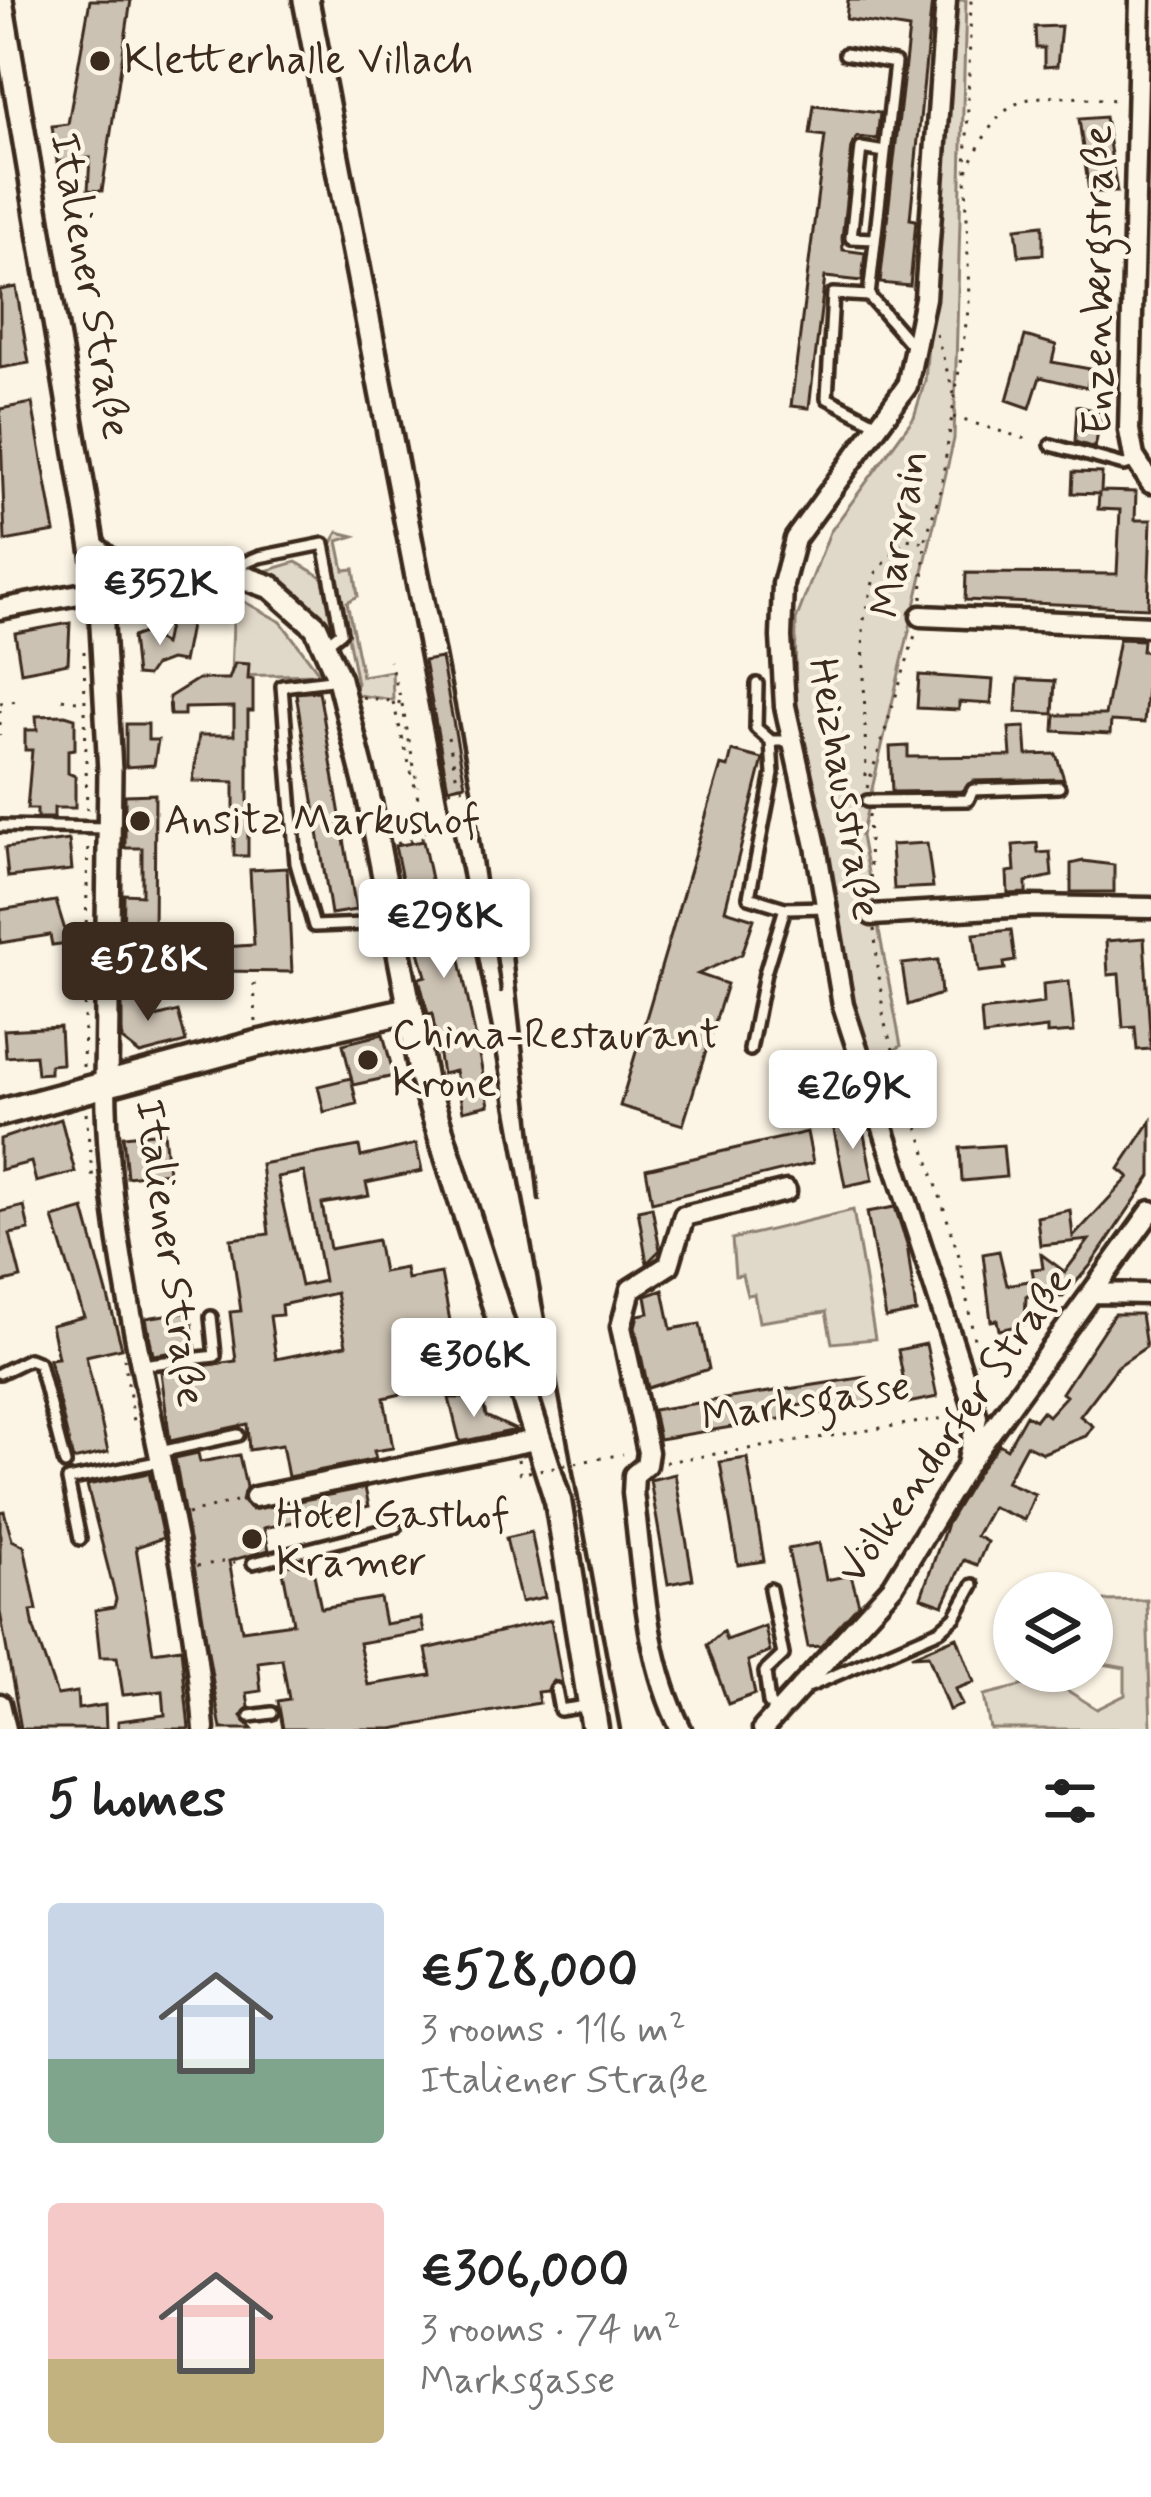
<!DOCTYPE html>
<html lang="en">
<head>
<meta charset="utf-8">
<style>
  :root { --surface:#fff; --page:#f2f2f2; --text:#222; --muted:#767676; --accent:#3b2a1e }
  body { margin:0; font-family:Mynerve,sans-serif; background:var(--page); color:var(--text); height:100vh; display:flex; flex-direction:column; font-size:45px; white-space:nowrap }
  * { box-sizing:border-box; margin:0 }
  p { font-size:39px; color:var(--muted) }
  .icon { flex:none; width:66px; height:66px; fill:none; stroke:currentColor; stroke-width:2; stroke-linecap:round; stroke-linejoin:round }
  .map { position:relative; height:1729px; overflow:hidden }
  .details { display:flex; flex-direction:column; background:var(--surface); flex:1 }
  .details>* { flex:none }
  .controls { position:absolute; left:993px; top:1572px; display:grid; gap:24px }
  .controls a { display:grid; place-items:center; width:120px; height:120px; border-radius:50%; background:var(--surface); box-shadow:0 3px 9px #0004; font-size:60px }
  .price { position:absolute; translate:-50% -102px; padding:0 27px; border-radius:12px; background:#fff; color:#222; font-size:39px; line-height:78px; filter:drop-shadow(0 3px 6px #0008) }
  .price::after { content:''; position:absolute; left:50%; top:72px; width:36px; height:27px; margin-left:-18px; background:inherit; clip-path:polygon(0 0,100% 0,50% 100%) }
  .price.on { background:var(--accent); color:#fff }
  ul { padding:0; list-style:none }
  li { display:flex; align-items:center; gap:36px; height:300px; padding:0 48px }
  li span { display:grid; place-items:center; flex:none; width:336px; height:240px; border-radius:12px; color:#555 }
  li>.icon { margin-inline-start:auto }
  span .icon { width:144px; height:144px; fill:#fffc; stroke-width:1 }
  li b { font-size:51px }
  h2 { display:flex; justify-content:space-between; align-items:center; height:144px; padding:0 48px; font-size:51px }
  .map>svg:first-child { display:block }
  .green { fill:#e0d8c8; stroke:#8e8173; stroke-width:3 }
  .building { fill:#ccc2b3; stroke:#3b2a1e; stroke-width:3; fill-rule:evenodd }
  .lines { fill:none; stroke-linecap:round; stroke-linejoin:round }
  .service-casing { stroke:#3b2a1e; stroke-width:18 }
  .minor-casing { stroke:#3b2a1e; stroke-width:27 }
  .tertiary-casing { stroke:#3b2a1e; stroke-width:30 }
  .secondary-casing { stroke:#3b2a1e; stroke-width:33 }
  .path { stroke:#3b2a1e; stroke-width:3; stroke-dasharray:3 9; stroke-linecap:butt }
  .service { stroke:#fcf5e5; stroke-width:9 }
  .minor { stroke:#fcf5e5; stroke-width:18 }
  .tertiary { stroke:#fcf5e5; stroke-width:21 }
  .secondary { stroke:#fcf5e5; stroke-width:24 }
  .rail { stroke:#3b2a1e; stroke-width:4.5 }
  .path-bridge { stroke:#3b2a1e; stroke-width:3; stroke-dasharray:3 9; stroke-linecap:butt }
  .poi-dot { fill:#3b2a1e; stroke:#fcf5e5; stroke-width:4.5 }
  .labels { text-anchor:middle; dominant-baseline:central; stroke-width:9; stroke-linejoin:round; paint-order:stroke }
  .poi-label { font-size:42px; fill:#3b2a1e; stroke:#fcf5e5; text-anchor:start }
  .street-label { font-size:42px; fill:#3b2a1e; stroke:#fcf5e5 }
</style>
</head>
<body>
<div class="map">
<svg width="1151" height="1729" viewBox="0 0 1151 1729">
  <rect width="100%" height="100%" fill="#fcf5e5"/>
  <filter id="ink" filterUnits="userSpaceOnUse"><feTurbulence type="fractalNoise" baseFrequency=".00833" numOctaves="2"/><feDisplacementMap in="SourceGraphic" scale="24" xChannelSelector="R" yChannelSelector="G"/><feConvolveMatrix kernelMatrix="1 2 1 2 8 2 1 2 1" color-interpolation-filters="sRGB"/></filter>
  <g filter="url(#ink)">
    <!-- green -->
    <path class="green" d="M955,0H966L954,439L861,836L901,1046L864,1067L795,693L796,620L830,532L914,417L925,381Z
      M338,532L354,536L338,541L344,570L354,569L358,596L347,602L362,676L392,671L393,700L351,694L357,683L330,546Z
      M296,562L322,577L335,627L331,629L299,594L262,572Z
      M234,596L281,622L320,674L231,676Z
      M853,1210L875,1339L832,1343L826,1312L759,1322L754,1294L747,1295L742,1275L735,1276L732,1239Z
      M1147,1600L1151,1729H990L984,1695L1049,1679L1097,1709L1125,1695V1668L1092,1662V1623L1104,1601Z"/>
    <!-- building -->
    <path class="building" d="M90,0H131L102,191L88,190L90,158L57,162L52,126L68,124Z
      M848,0H932L910,219L916,220L910,286L880,283L909,29L846,19Z
      M1061,26L1057,66L1044,67V48H1036L1035,27Z
      M814,105L880,113L877,139L857,137L852,147L842,238L843,250L865,253L862,281L825,277L809,408L791,406L825,136L810,134Z
      M1105,117L1117,192H1089L1079,119Z
      M1043,225V254L1019,256L1016,228Z
      M16,287L29,363L0,368V290Z
      M1025,336L1056,345L1052,362L1090,369L1087,388L1040,377L1030,408L1007,400Z
      M32,403L55,532L5,541L0,409Z
      M1077,406L1102,412L1095,448L1075,442Z
      M1073,472L1102,473L1101,491L1136,492L1135,520H1151L1148,608L965,600L966,573L1117,574L1120,510L1098,509L1099,494L1072,493Z
      M169,621L190,626L183,662L170,660L154,666L147,676L136,675L132,637L146,632L164,645Z
      M70,623L68,663L21,672L15,633Z
      M1119,639L1143,640L1142,651L1150,652L1144,723L1111,721L1110,734L1054,731L1055,715H1105Z
      M441,658L465,784L448,788L424,661Z
      M235,663L249,664L248,679H253V711H248V856H234V782L193,781L199,735H234V707L184,708V715H170L169,697L198,679H229Z
      M919,675L993,680L991,704L959,702V710L917,708Z
      M1018,679L1055,681L1053,714L1016,712Z
      M319,691L356,910L331,914L296,693Z
      M65,715L75,718V749L68,750V773L75,776V808H54V818H37V809H27L32,750H25V730H37L36,716Z
      M126,724H148V740H158L154,765L126,767Z
      M1025,727L1027,755L1056,754L1064,779L973,781L962,791L892,792L890,747L908,746V757L1011,756L1009,728Z
      M732,751L763,759L725,910L754,919L742,954L698,974L727,984L683,1125L620,1106L721,765L728,767Z
      M155,794L154,940L152,945L123,944L124,894L142,895V848H125V795Z
      M69,840L72,870L8,877L5,848Z
      M423,841L435,898L447,895L489,1105L463,1111L455,1071L442,1074L432,1013L428,1014L419,978L426,976L413,931L438,927L433,901L408,907L395,846Z
      M927,843L933,887L894,889L891,845Z
      M1037,843L1038,853L1050,852L1052,876L1026,882V893L1008,894L1007,872L1015,871L1013,845Z
      M1083,861L1114,865V892H1071V864Z
      M287,868L292,972L224,971L222,947L254,945L250,870Z
      M56,901L69,943L52,945L50,935L0,943V910Z
      M1011,930L1015,961L1004,963L1005,969L979,972L974,934Z
      M1144,938L1151,1049L1137,1050L1135,1027L1123,1028L1119,974L1108,975L1106,941Z
      M938,960L941,994L908,1005L902,964Z
      M1069,981L1074,1032L1047,1034V1028L983,1036L981,1011L1044,1003L1043,984Z
      M153,991L152,1018L178,1011L186,1042L140,1054L122,1040V992Z
      M60,1027L62,1064L50,1065V1073L37,1074L35,1055L6,1057L4,1030Z
      M383,1034L394,1076L353,1085L343,1044Z
      M351,1078L357,1104L324,1112L318,1086Z
      M61,1119L75,1172L36,1182L31,1162L0,1170V1139Z
      M861,1119L873,1180L845,1186L833,1125Z
      M1151,1121V1176L1090,1266L1063,1297L1026,1296L1025,1324L999,1330L997,1320L991,1321L983,1254L999,1251L1007,1285L1034,1280L1032,1269L1043,1268L1041,1254L1065,1272L1089,1240L1040,1245L1037,1217L1070,1210L1073,1237L1129,1177L1119,1169Z
      M164,1132L168,1172L127,1177L123,1136Z
      M807,1132L813,1163L652,1202L646,1169Z
      M416,1144L422,1171L366,1183L369,1196L322,1204L330,1249L377,1240L383,1272L405,1268L407,1279L441,1273L453,1337L479,1332L488,1374L384,1398L393,1448L374,1451L376,1459L288,1477L282,1445L249,1450L247,1424L170,1441L161,1372L236,1361L230,1312L241,1311L231,1239L269,1234L261,1164L359,1146L361,1157ZM304,1172L324,1281L301,1286L277,1177ZM336,1293L346,1345L276,1359L270,1316L282,1315L281,1305Z
      M1003,1145L1006,1177L962,1181L960,1148Z
      M24,1206L29,1230L10,1234L21,1278L0,1283V1212Z
      M652,1207L660,1250L647,1263L638,1210Z
      M895,1207L907,1244L916,1312L886,1318L867,1212Z
      M84,1209L122,1348L86,1356L108,1452L73,1460L49,1359L58,1358L51,1325L84,1317L53,1218Z
      M663,1290L671,1329L700,1324L709,1369L648,1388L635,1327L638,1315L649,1313L646,1296Z
      M190,1311L196,1349L153,1355L146,1318Z
      M1114,1314H1141L1146,1347L1118,1366L1080,1416L1093,1426L1086,1436L1043,1453L1026,1445L1006,1482L1035,1494L1024,1520L992,1507L976,1536L987,1542L977,1565L964,1560L943,1605L921,1597L947,1524L978,1472L999,1444L1007,1449L1026,1415L1035,1420L1042,1411L1048,1416L1066,1396L1062,1393Z
      M926,1344L937,1397L908,1403L898,1350Z
      M866,1377L871,1405L816,1414L814,1403L785,1408L786,1418L659,1439L653,1410Z
      M449,1398H482L486,1416L516,1430L460,1442Z
      M198,1453L200,1462L239,1455L246,1487L242,1501L252,1510L365,1488L369,1506L264,1528L269,1550L229,1561L242,1630L293,1623L282,1566L311,1560L321,1608L380,1598L385,1624L421,1618L424,1632L359,1643L368,1685L431,1675L426,1649L551,1620L562,1683L553,1681L547,1691L537,1692L539,1703L392,1729H283L278,1701L289,1699L282,1659L258,1662L261,1691L247,1693L249,1707L241,1716L252,1729H221L175,1458Z
      M747,1458L764,1561L738,1565L720,1462Z
      M149,1473L163,1538L136,1547L153,1652L181,1648L189,1729H118V1721L165,1715L163,1691L123,1695L117,1657H100L95,1610L114,1607L116,1599L87,1485Z
      M675,1474L693,1579L668,1584L650,1480Z
      M4,1511L12,1540L24,1546L37,1610L31,1611L34,1629L57,1695L77,1692L78,1709L105,1705L106,1729H21L0,1612V1512Z
      M531,1532L545,1597L521,1602L506,1538Z
      M819,1543L826,1580L851,1575L859,1604L821,1646L808,1647L788,1549Z
      M765,1626L770,1652L748,1661L755,1694L728,1704L707,1645L723,1631L726,1640Z
      M957,1637L974,1682L955,1689L962,1705L949,1710L928,1655L911,1656Z"/>
    <g class="lines">
      <!-- service casing -->
      <g class="service-casing">
        <path id="service" d="M845,54L895,63L869,296
          M875,239L851,238L861,148L885,152
          M877,424L827,398L833,294L869,296L915,349
          M1051,445L1124,465L1137,461
          M232,568L259,557L324,544L341,632L326,644
          M339,679L282,686L296,863L314,926L390,923
          M757,684L756,728L771,741
          M792,741H771L773,774L749,897L785,908L827,907
          M867,801L968,800L973,790L1059,787
          M0,826L109,828
          M750,1050L765,973L785,908
          M141,1365L215,1356L211,1317
          M0,1373L29,1359L39,1363L65,1464
          M160,1452L238,1435
          M80,1539L68,1480L162,1461
          M253,1563L396,1527
          M770,1589L783,1655L765,1672L769,1703L777,1714
          M810,1686L940,1630L955,1617L973,1585
          M556,1689L560,1710L586,1706
          M250,1716L272,1713"/>
      </g>
      <!-- minor casing -->
      <g class="minor-casing">
        <path id="minor" d="M946,0L925,298L907,386L795,539L783,584L781,637L785,706L816,846L843,1005L977,1417L967,1465
          M1140,0L1129,430L1134,457L1151,483
          M0,609L100,590
          M921,616L1151,626
          M872,915L1028,906L1151,908
          M106,1083C107,1302 188,1512 204,1729
          M1093,1293L1151,1294
          M255,1497L540,1439
          M0,1704L6,1729
          M681,1729C645,1658 643,1572 633,1493L634,1475L646,1465L648,1452L621,1327L631,1289L669,1265L684,1216L786,1191
          M763,1729L893,1586L967,1465L1151,1211"/>
      </g>
      <!-- tertiary casing -->
      <g class="tertiary-casing">
        <path id="tertiary" d="M1,0L100,590L110,771L106,1083
          M93,546L117,567L153,574
          M100,590L204,569L226,571L271,587L316,627L339,679L368,794L410,1010"/>
      </g>
      <!-- secondary casing -->
      <g class="secondary-casing">
        <path id="secondary" d="M0,1113L256,1044L410,1010L423,1078L558,1501L595,1729"/>
      </g>
      <!-- path -->
      <path class="path" d="M967,171C1008,79 1032,97 1122,100
        M936,334L954,394
        M953,417L1026,439
        M922,599L925,542L941,488L969,304L966,174L971,0
        M84,651L87,815
        M362,697L402,703L389,661
        M62,699L84,702
        M393,702L428,837L395,844
        M0,703L19,701
        M402,704L418,787
        M0,710V735
        M448,737L459,788
        M866,776L863,624L875,574L906,539L925,542
        M867,788L916,632
        M449,790L466,787
        M868,815L871,896
        M874,929L884,1021L959,1256L979,1367
        M254,983L256,1023
        M83,1067L88,843
        M86,1113L93,1181
        M124,1358L135,1428
        M518,1459L520,1473L527,1472
        M665,1462L958,1416
        M187,1514L236,1501
        M197,1566L228,1561L239,1565"/>
      <!-- service -->
      <use href="#service" class="service"/>
      <!-- minor -->
      <use href="#minor" class="minor"/>
      <!-- tertiary -->
      <use href="#tertiary" class="tertiary"/>
      <!-- secondary -->
      <use href="#secondary" class="secondary"/>
      <!-- rail -->
      <path class="rail" d="M292,0L495,1045L620,1729
        M320,0L475,810L501,991
        M511,944L539,1200"/>
      <!-- path-bridge -->
      <path class="path-bridge" d="M528,1472L623,1454"/>
    </g>
  </g>
  <!-- markers -->
  <g class="poi-dot">
    <circle cx="100" cy="61" r="12"/>
    <circle cx="140" cy="821" r="12"/>
    <circle cx="368" cy="1060" r="12"/>
    <circle cx="252" cy="1539" r="12"/>
  </g>
  <g class="labels">
    <!-- poi labels -->
    <g class="poi-label">
      <text x="124" y="61">Kletterhalle Villach</text>
      <text x="164" y="821">Ansitz Markushof</text>
      <text x="392" y="1036">China-Restaurant<tspan x="392" dy="48">Krone</tspan></text>
      <text x="276" y="1515">Hotel Gasthof<tspan x="276" dy="48">Kramer</tspan></text>
    </g>
    <!-- street labels -->
    <g class="street-label">
      <text transform="translate(1099 280) rotate(-90)">Enzenbergstraße</text>
      <text transform="translate(89 286) rotate(80)">Italiener Straße</text>
      <text transform="translate(901 534) rotate(-80)">Marxrain</text>
      <text transform="translate(843 789) rotate(80)">Heizhausstraße</text>
      <text transform="translate(169 1253) rotate(82)">Italiener Straße</text>
      <text transform="translate(806 1403) rotate(-9)">Marksgasse</text>
      <text transform="translate(956 1426) rotate(-55)">Völkendorfer Straße</text>
    </g>
  </g>
</svg>
<div class="controls">
<a><svg class="icon" aria-label="layers" viewBox="0 0 24 24"><path d="M12 4l9 5-9 5-9-5zM3 14l9 5 9-5"/></svg></a>
</div>
<b class="price" style="left:160px;top:648px">€352K</b>
<b class="price" style="left:444px;top:981px">€298K</b>
<b class="price on" style="left:148px;top:1024px">€528K</b>
<b class="price" style="left:853px;top:1152px">€269K</b>
<b class="price" style="left:474px;top:1420px">€306K</b>
</div>
<section class="details">
<h2>5 homes<svg class="icon" aria-label="filters" viewBox="0 0 24 24"><path d="M4 7h16M4 17h16"/><circle cx="9" cy="7" r="2"/><circle cx="15" cy="17" r="2"/></svg></h2>
<ul>
<li><span style="background:linear-gradient(#c9d6e8 65%,#7fa58c 0)"><svg class="icon" aria-label="home" viewBox="0 0 24 24"><path d="M3 11l9-7 9 7M6 9v11h12V9"/></svg></span><div><b>€528,000</b><p>3 rooms · 116 m²</p><p>Italiener Straße</p></div></li>
<li><span style="background:linear-gradient(#f6c9c9 65%,#c2b280 0)"><svg class="icon" aria-label="home" viewBox="0 0 24 24"><path d="M3 11l9-7 9 7M6 9v11h12V9"/></svg></span><div><b>€306,000</b><p>3 rooms · 74 m²</p><p>Marksgasse</p></div></li>
</ul>
</section>
</body>
</html>
